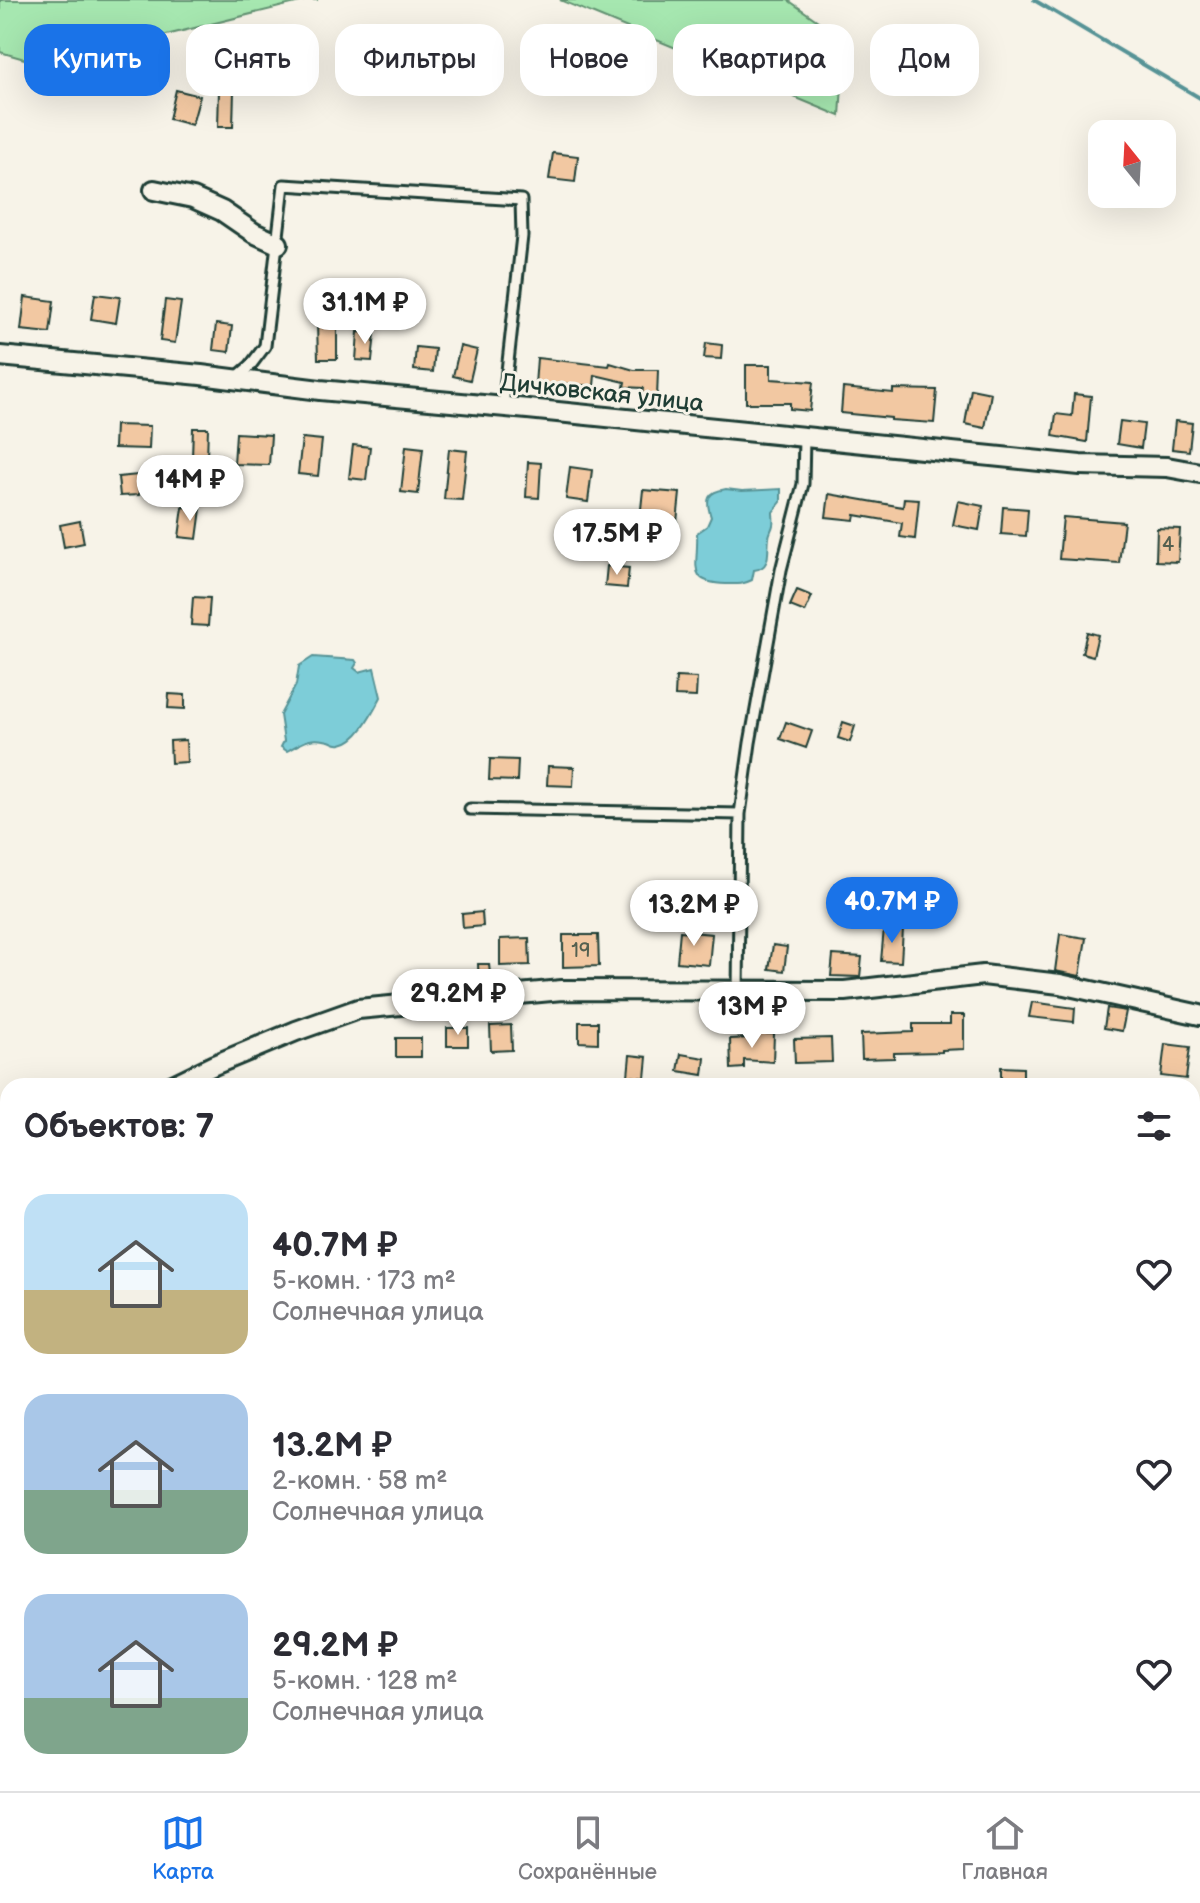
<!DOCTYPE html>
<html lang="ru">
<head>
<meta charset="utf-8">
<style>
  :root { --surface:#fff; --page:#f7f7f7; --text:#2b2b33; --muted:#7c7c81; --line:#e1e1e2; --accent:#1a73e8 }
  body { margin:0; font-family:"Balsamiq Sans",sans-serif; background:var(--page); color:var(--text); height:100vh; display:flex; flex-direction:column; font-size:30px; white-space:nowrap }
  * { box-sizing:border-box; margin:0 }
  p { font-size:26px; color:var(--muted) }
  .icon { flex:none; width:44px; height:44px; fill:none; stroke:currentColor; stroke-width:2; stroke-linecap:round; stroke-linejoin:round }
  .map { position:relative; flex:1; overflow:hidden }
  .side { position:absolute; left:0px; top:1078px; width:1200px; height:714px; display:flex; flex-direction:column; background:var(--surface); border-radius:24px 24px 0 0; box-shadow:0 8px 32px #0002 }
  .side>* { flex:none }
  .banner { position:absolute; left:24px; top:24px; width:1152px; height:72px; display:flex; gap:16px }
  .needle { width:52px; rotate:342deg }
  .controls { position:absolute; left:1088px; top:120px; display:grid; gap:16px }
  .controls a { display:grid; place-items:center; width:88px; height:88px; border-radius:16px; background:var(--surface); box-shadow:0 8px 32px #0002; font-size:40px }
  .price { position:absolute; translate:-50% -68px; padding:0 18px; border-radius:28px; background:#fff; color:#222; font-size:26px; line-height:52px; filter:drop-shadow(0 2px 4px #0008) }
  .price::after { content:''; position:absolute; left:50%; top:48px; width:24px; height:18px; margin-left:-12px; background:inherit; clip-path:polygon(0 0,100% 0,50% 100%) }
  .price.on { background:var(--accent); color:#fff }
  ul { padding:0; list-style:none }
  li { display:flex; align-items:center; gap:24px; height:200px; padding:0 24px }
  li span { display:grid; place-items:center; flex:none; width:224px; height:160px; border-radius:24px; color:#555 }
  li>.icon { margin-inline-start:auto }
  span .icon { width:96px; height:96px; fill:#fffc; stroke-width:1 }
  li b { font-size:34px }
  h2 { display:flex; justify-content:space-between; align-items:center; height:96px; padding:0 24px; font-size:34px }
  .pill { padding:0 28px; border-radius:24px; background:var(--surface); box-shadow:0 8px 32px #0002; font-size:28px; line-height:72px }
  .pill.on { background:var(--accent); color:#fff }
  .menu { display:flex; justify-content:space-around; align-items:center; height:112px; border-top:2px solid var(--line); background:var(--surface); font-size:22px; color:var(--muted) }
  .menu a { display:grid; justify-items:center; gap:4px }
  .menu .on { color:var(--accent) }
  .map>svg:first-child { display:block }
  .green { fill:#a6e7b0; stroke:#629272; stroke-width:2 }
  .water { fill:#7dcdd8; stroke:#579396; stroke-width:2 }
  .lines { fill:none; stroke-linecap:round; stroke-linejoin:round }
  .stream { stroke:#579396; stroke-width:4 }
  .building { fill:#f2c8a2; stroke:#1f3d34; stroke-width:2 }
  .service-casing { stroke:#1f3d34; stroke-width:15 }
  .minor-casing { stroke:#1f3d34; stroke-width:24 }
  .service { stroke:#f7f3e8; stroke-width:9 }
  .minor { stroke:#f7f3e8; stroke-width:18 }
  .labels { text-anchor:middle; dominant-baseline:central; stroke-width:6; stroke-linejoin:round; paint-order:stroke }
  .number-label { font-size:20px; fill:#546050 }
  .street-label { font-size:24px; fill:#1f3d34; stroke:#f7f3e8 }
</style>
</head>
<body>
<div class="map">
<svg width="1200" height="1791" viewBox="0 0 1200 1791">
  <rect width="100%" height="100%" fill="#f7f3e8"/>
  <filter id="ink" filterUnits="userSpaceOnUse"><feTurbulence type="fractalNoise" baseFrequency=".0125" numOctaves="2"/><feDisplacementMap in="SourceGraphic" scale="16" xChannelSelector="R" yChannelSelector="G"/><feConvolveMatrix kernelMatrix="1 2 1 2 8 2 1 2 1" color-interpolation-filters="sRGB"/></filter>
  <g filter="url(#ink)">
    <!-- green -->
    <path class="green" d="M0,0H318H308L45,65L0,52Z
      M560,0H788L845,40L840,116Z
      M8,1562V1784H157L151,1791H0V1564Z"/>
    <!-- water -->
    <path class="water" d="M726,489L742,491L781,489V502L773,512C773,516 774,521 773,525C772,530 769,533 769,538C767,551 772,568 754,570L752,580C742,585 737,584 726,584C685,583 699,565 697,533L707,526L711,517C705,499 707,492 726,489Z
      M313,657L355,660L357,663L354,668L359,672L374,668L381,697C373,712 359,741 341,744C334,745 335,743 329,741C310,736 303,742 287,751L281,747L284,741L280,715L296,685L299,666Z"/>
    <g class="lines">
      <!-- stream -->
      <path class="stream" d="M1034,0L1200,98"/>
    </g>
    <!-- building -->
    <path class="building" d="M93,38L119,39L118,71H92Z
      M363,45L387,48L384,78L359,75Z
      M428,49L451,52L448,78L425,75Z
      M474,52L497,55L493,83L470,79Z
      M176,90L200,96L192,125L169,119Z
      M219,90H234L233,127H218Z
      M553,153L578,156L575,182L549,179Z
      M95,294L120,297L116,323L91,319Z
      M25,297L54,301L50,333L21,330Z
      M165,300L181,302L175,343L160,341Z
      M317,323H337V359H318Z
      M216,324L232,326L229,352L213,350Z
      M358,332L375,333L372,361L356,360Z
      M706,343L722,345L721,359L704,358Z
      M460,346L477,350L470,380L453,376Z
      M416,347L435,349L433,372L414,370Z
      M537,358L609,366L610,363L634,370H658L657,398L642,397L643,388L624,387L625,382L595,375L594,386L559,383V387L535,385Z
      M746,365H771V379L813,382L810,411L790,409V403H746Z
      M843,388L893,393V389L937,390L934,423L891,420V418L841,413Z
      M971,389L991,393L985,428L965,424Z
      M1074,394L1091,396L1087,442L1053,436L1056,414L1072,416Z
      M1120,421L1144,424L1141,448L1117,444Z
      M1175,421L1192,423L1189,451L1172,449Z
      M115,425L150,426L149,449L114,448Z
      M193,428H208L207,458H192Z
      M236,433L271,435L269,465L234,464Z
      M302,438L322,440L318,476L298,474Z
      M353,445L370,447L366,480L349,478Z
      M406,446L423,448L418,494L401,492Z
      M449,449L467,451L462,500L444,499Z
      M528,462L541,463L539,498L526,497Z
      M570,467L592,470L588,502L566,499Z
      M138,475L139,495L120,496L118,477Z
      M643,490L680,493L676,532L639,528Z
      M829,494L903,507L904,498L919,499L915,539L900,537L902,523L855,515L854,520L826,517Z
      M958,501L983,506L979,530L953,525Z
      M183,507L201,509L197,539L179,537Z
      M1003,507L1028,509L1026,536L1001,534Z
      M1063,517L1124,522L1119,563L1059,559Z
      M80,521L84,543L64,547L60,525Z
      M1157,528L1180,529L1178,562L1156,561Z
      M607,566L629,568L627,588L605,586Z
      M797,590L812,596L805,612L790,606Z
      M193,597L210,598L208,626L191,625Z
      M1087,632L1098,635L1093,656L1082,653Z
      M676,677L697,678L696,697L675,696Z
      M169,694L185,695V709L168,708Z
      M786,722L812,731L806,748L780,739Z
      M843,722L855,726L850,742L838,738Z
      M186,740L187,762L171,763L170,741Z
      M490,759L518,760L517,781L489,780Z
      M548,766L574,767L573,786L547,785Z
      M482,912L483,926L463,928L462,914Z
      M884,928L903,929L901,962L881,961Z
      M680,931L712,934L709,965L677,962Z
      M1060,934L1086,938L1080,976L1055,971Z
      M563,935H598L599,966L563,967Z
      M529,938L530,965L500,966V939Z
      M773,945L787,947L784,971L769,969Z
      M833,955L862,957L860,977L831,976Z
      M478,964H489L491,985L479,986Z
      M1032,1002L1075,1008L1074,1022L1029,1017Z
      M1107,1008L1126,1011L1122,1031L1104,1028Z
      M950,1015H964V1049L942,1050V1052L894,1053V1058L862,1059L861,1034L913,1032V1024H950Z
      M579,1022H598V1043L579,1042Z
      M511,1025L512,1050L491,1051L490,1026Z
      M447,1028H468V1046H447Z
      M752,1033L774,1034L773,1062L744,1060V1068L731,1069L730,1039L751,1038Z
      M396,1038H421V1057H396Z
      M831,1038L832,1062L795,1063L794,1039Z
      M1165,1044L1190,1047L1186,1079L1161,1076Z
      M681,1054L705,1058L703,1075L678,1071Z
      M630,1055L647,1057L645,1078L628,1076Z
      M1001,1067L1023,1068V1081H1001Z"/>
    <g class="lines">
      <!-- service casing -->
      <g class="service-casing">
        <path id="service" d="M237,377L250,366L265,346L284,185L521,200L522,236L503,407
          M470,809L740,814
          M738,992L740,814L750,743L781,570L803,484L804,437"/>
      </g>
      <!-- minor casing -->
      <g class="minor-casing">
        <path id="minor" d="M154,190L193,198L222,211L254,233L278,244
          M0,356L201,375L320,390L528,409L1080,465L1167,467L1200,473
          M171,1086L214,1065L296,1031L358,1009L562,990L845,991L983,975L1060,984L1200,1015
          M1192,1183L1200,1182
          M0,1191L8,1184
          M0,1213L8,1228
          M1192,1347L1200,1342
          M0,1524L6,1536
          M290,1784L294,1791
          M196,1791L199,1784
          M532,1791L542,1784"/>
      </g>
      <!-- service -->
      <use href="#service" class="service"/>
      <!-- minor -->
      <use href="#minor" class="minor"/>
    </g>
  </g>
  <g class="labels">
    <!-- number labels -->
    <g class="number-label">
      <text x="1168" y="545">4</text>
      <text x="581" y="951">19</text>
    </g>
    <!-- street labels -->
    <g class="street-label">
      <text transform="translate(602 393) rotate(6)">Дичковская улица</text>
    </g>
  </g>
</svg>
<div class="controls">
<a><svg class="needle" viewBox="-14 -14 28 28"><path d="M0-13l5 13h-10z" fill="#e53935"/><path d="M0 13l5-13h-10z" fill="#7c7c81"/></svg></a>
</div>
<b class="price" style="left:365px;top:346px">31.1M ₽</b>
<b class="price" style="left:190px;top:523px">14M ₽</b>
<b class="price" style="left:617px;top:577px">17.5M ₽</b>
<b class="price on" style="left:892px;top:945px">40.7M ₽</b>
<b class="price" style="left:694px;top:948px">13.2M ₽</b>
<b class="price" style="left:458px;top:1037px">29.2M ₽</b>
<b class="price" style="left:752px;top:1050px">13M ₽</b>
<div class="banner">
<a class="pill on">Купить</a>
<a class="pill">Снять</a>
<a class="pill">Фильтры</a>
<a class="pill">Новое</a>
<a class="pill">Квартира</a>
<a class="pill">Дом</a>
</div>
<section class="side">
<h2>Объектов: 7<svg class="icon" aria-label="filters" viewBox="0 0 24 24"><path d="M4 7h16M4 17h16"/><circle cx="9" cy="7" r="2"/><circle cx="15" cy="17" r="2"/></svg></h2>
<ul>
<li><span style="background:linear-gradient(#bfe0f5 60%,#c2b280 0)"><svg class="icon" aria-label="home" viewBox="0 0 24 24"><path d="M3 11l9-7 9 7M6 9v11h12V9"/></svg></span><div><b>40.7M ₽</b><p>5-комн. · 173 m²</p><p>Солнечная улица</p></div><svg class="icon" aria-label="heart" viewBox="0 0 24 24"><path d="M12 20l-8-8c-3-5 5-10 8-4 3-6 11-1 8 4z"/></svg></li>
<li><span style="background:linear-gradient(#a9c7e8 60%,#7fa58c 0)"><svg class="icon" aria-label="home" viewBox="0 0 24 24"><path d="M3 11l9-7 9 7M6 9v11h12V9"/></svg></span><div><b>13.2M ₽</b><p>2-комн. · 58 m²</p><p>Солнечная улица</p></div><svg class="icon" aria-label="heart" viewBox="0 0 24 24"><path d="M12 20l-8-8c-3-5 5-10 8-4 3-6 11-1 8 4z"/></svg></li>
<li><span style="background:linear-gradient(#a9c7e8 65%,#7fa58c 0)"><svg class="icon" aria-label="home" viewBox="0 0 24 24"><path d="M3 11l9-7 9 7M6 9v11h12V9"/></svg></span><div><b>29.2M ₽</b><p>5-комн. · 128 m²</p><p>Солнечная улица</p></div><svg class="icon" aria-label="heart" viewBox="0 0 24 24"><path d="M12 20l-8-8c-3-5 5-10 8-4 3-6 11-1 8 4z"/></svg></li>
</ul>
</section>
</div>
<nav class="menu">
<a class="on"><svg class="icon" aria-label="map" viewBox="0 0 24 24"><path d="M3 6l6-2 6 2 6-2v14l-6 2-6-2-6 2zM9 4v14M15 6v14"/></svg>Карта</a>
<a><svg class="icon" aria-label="saved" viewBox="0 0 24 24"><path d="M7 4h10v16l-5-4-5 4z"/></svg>Сохранённые</a>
<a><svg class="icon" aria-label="home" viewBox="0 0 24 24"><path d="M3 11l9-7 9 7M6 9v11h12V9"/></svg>Главная</a>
</nav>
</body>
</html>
